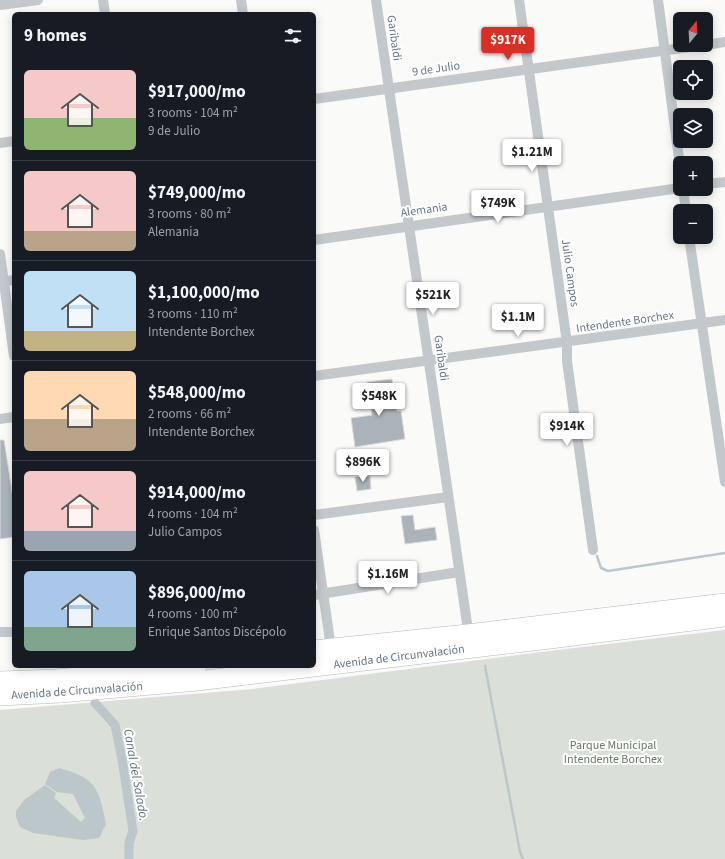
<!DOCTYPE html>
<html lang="en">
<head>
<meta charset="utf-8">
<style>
  :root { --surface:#171b24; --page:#242831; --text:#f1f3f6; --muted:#9ea1a6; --line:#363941; --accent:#d93025 }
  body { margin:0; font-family:"Source Sans 3",sans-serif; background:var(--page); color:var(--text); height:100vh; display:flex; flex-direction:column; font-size:15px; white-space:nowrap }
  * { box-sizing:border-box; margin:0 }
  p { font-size:13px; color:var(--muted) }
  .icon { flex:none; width:22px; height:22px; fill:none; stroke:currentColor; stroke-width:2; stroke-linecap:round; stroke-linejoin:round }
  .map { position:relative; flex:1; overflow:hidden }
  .drawer { position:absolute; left:12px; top:12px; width:304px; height:656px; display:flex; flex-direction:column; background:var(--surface); border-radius:6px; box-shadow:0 2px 10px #0003 }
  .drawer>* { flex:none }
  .needle { width:26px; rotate:18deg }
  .fabs { position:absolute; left:673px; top:12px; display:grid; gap:8px }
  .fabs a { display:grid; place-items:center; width:40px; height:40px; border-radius:6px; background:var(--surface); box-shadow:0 2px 10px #0003; font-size:20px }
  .price { position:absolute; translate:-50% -34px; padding:0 9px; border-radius:4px; background:#fff; color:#222; font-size:13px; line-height:26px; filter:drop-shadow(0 1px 2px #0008) }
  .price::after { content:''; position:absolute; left:50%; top:24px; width:12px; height:9px; margin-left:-6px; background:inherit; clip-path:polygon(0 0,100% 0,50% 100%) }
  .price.selected { background:var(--accent); color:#fff }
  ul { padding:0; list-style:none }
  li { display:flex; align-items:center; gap:12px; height:100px; padding:0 12px }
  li+li { border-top:1px solid var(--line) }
  li span { display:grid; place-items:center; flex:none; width:112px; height:80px; border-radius:6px; color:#555 }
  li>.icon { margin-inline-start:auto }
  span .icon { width:48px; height:48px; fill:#fffc; stroke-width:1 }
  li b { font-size:17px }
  h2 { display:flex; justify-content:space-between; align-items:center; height:48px; padding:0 12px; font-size:17px }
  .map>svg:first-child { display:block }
  .green { fill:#dadfd7 }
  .water { fill:#bbc7cb }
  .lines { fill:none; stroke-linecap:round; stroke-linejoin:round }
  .stream { stroke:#bbc7cb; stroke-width:2.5 }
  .canal { stroke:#bbc7cb; stroke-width:9 }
  .building { fill:#aab3b9; stroke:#dcdcda }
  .highway-casing { stroke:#b4b9bd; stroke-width:20 }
  .street { stroke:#c3c8cc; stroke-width:10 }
  .highway { stroke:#fff; stroke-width:19 }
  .labels { text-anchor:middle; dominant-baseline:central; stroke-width:4; stroke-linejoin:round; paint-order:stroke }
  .street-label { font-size:12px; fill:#657683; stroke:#fff }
  .park-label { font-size:12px; fill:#687a64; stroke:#fff }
  .water-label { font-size:13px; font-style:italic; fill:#60757c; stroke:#fff }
</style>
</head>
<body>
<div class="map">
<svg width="725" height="859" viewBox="0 0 725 859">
  <rect width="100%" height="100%" fill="#fafaf8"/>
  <!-- green -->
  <path class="green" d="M725,630V859H0V710L253,689L541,652Z"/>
  <!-- water -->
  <path class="water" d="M59,768C97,778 99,789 106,824L99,838L83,840L33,833L20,827L16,817V811L24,800L45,785L56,793L54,798L81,822L85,818L73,794L57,792L45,784L50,772Z"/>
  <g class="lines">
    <!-- stream -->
    <path class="stream" d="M597,556L601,568L608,571L725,553
      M485,666L520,852L523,859"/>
    <!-- canal -->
    <path class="canal" d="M95,703L115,725L122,759L133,831L129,843V859"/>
  </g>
  <!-- building -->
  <path class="building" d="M392,379L397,411H401L405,439L355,447L351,418L372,415L367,382Z
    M0,440H4L14,504V537L0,539Z
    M370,476L371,489L357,491L355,477Z
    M413,515L415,530L435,527L437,540L405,544L401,516Z"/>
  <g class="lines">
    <!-- highway casing -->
    <g class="highway-casing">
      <path id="highway" d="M314,650L468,634L725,603
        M0,681L56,679L197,666
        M0,696L60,693L197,681L550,639L725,617"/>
    </g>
    <!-- street -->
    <path class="street" d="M103,0L105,14
      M241,0L243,14
      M376,0L469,637
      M519,0L567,343V361L593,550
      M658,0L680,166
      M0,5L38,0
      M706,45L725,42
      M314,99L704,45
      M0,143L14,141
      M706,184L725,182
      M683,189L686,211
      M689,237L725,482
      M314,240L680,188
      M0,254L14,356
      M0,282L14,280
      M314,376L725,320
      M0,419L14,417
      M314,515L448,497
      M314,530L331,648
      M314,595L459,572
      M0,632H14"/>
    <!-- highway -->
    <use href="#highway" class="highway"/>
  </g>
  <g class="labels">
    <!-- street labels -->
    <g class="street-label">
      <text transform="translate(394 38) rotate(82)">Garibaldi</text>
      <text transform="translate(436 69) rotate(-8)">9 de Julio</text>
      <text transform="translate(424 210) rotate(-8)">Alemania</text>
      <text transform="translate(570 273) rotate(82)">Julio Campos</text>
      <text transform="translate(625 322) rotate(-8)">Intendente Borchex</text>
      <text transform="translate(441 358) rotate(82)">Garibaldi</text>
      <text transform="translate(399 657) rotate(-7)">Avenida de Circunvalación</text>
      <text transform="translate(77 691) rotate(-4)">Avenida de Circunvalación</text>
    </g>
    <!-- park labels -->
    <g class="park-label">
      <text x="613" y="745">Parque Municipal<tspan x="613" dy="14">Intendente Borchex</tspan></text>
    </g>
    <!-- water labels -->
    <g class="water-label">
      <text transform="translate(136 775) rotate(80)">Canal del Salado.</text>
    </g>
  </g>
</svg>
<div class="fabs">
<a><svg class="needle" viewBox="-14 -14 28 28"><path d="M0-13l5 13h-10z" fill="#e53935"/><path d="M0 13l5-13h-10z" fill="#9ea1a6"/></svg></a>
<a><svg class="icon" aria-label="locate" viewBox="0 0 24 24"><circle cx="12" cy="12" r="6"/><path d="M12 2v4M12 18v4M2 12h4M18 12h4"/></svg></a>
<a><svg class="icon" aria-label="layers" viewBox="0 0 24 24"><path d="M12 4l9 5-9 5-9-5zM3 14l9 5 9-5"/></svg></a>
<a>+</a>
<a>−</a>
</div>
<b class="price selected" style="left:508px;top:61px">$917K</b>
<b class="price" style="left:532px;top:173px">$1.21M</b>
<b class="price" style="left:498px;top:224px">$749K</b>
<b class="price" style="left:433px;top:316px">$521K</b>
<b class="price" style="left:518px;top:338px">$1.1M</b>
<b class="price" style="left:379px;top:417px">$548K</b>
<b class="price" style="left:567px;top:447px">$914K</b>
<b class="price" style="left:363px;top:483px">$896K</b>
<b class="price" style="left:388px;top:595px">$1.16M</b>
<section class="drawer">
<h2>9 homes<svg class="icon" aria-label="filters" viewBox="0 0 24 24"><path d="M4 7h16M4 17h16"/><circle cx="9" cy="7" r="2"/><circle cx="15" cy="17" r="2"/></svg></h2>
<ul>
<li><span style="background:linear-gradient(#f6c9c9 60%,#8fb573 0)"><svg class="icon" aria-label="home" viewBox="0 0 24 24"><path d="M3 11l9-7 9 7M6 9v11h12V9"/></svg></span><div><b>$917,000/mo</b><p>3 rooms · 104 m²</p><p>9 de Julio</p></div></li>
<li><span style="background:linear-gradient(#f6c9c9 75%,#b9a48a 0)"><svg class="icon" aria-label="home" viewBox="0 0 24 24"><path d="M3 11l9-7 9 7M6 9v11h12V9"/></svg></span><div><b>$749,000/mo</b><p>3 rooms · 80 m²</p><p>Alemania</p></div></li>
<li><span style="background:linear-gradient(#bfe0f5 75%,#c2b280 0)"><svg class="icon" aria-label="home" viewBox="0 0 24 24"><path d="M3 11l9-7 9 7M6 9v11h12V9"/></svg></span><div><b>$1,100,000/mo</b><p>3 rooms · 110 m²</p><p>Intendente Borchex</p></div></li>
<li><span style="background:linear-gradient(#ffd9b3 60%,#b9a48a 0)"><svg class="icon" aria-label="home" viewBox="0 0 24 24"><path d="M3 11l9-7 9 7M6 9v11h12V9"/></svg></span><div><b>$548,000/mo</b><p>2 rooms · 66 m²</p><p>Intendente Borchex</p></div></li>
<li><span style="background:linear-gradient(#f6c9c9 75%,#9aa5b1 0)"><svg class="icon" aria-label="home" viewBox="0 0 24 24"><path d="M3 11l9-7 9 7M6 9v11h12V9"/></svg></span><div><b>$914,000/mo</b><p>4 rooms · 104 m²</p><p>Julio Campos</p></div></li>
<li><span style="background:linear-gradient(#a9c7e8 70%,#7fa58c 0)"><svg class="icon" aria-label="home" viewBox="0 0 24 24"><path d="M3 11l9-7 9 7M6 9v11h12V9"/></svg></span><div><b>$896,000/mo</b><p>4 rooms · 100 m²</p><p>Enrique Santos Discépolo</p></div></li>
</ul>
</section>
</div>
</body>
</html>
